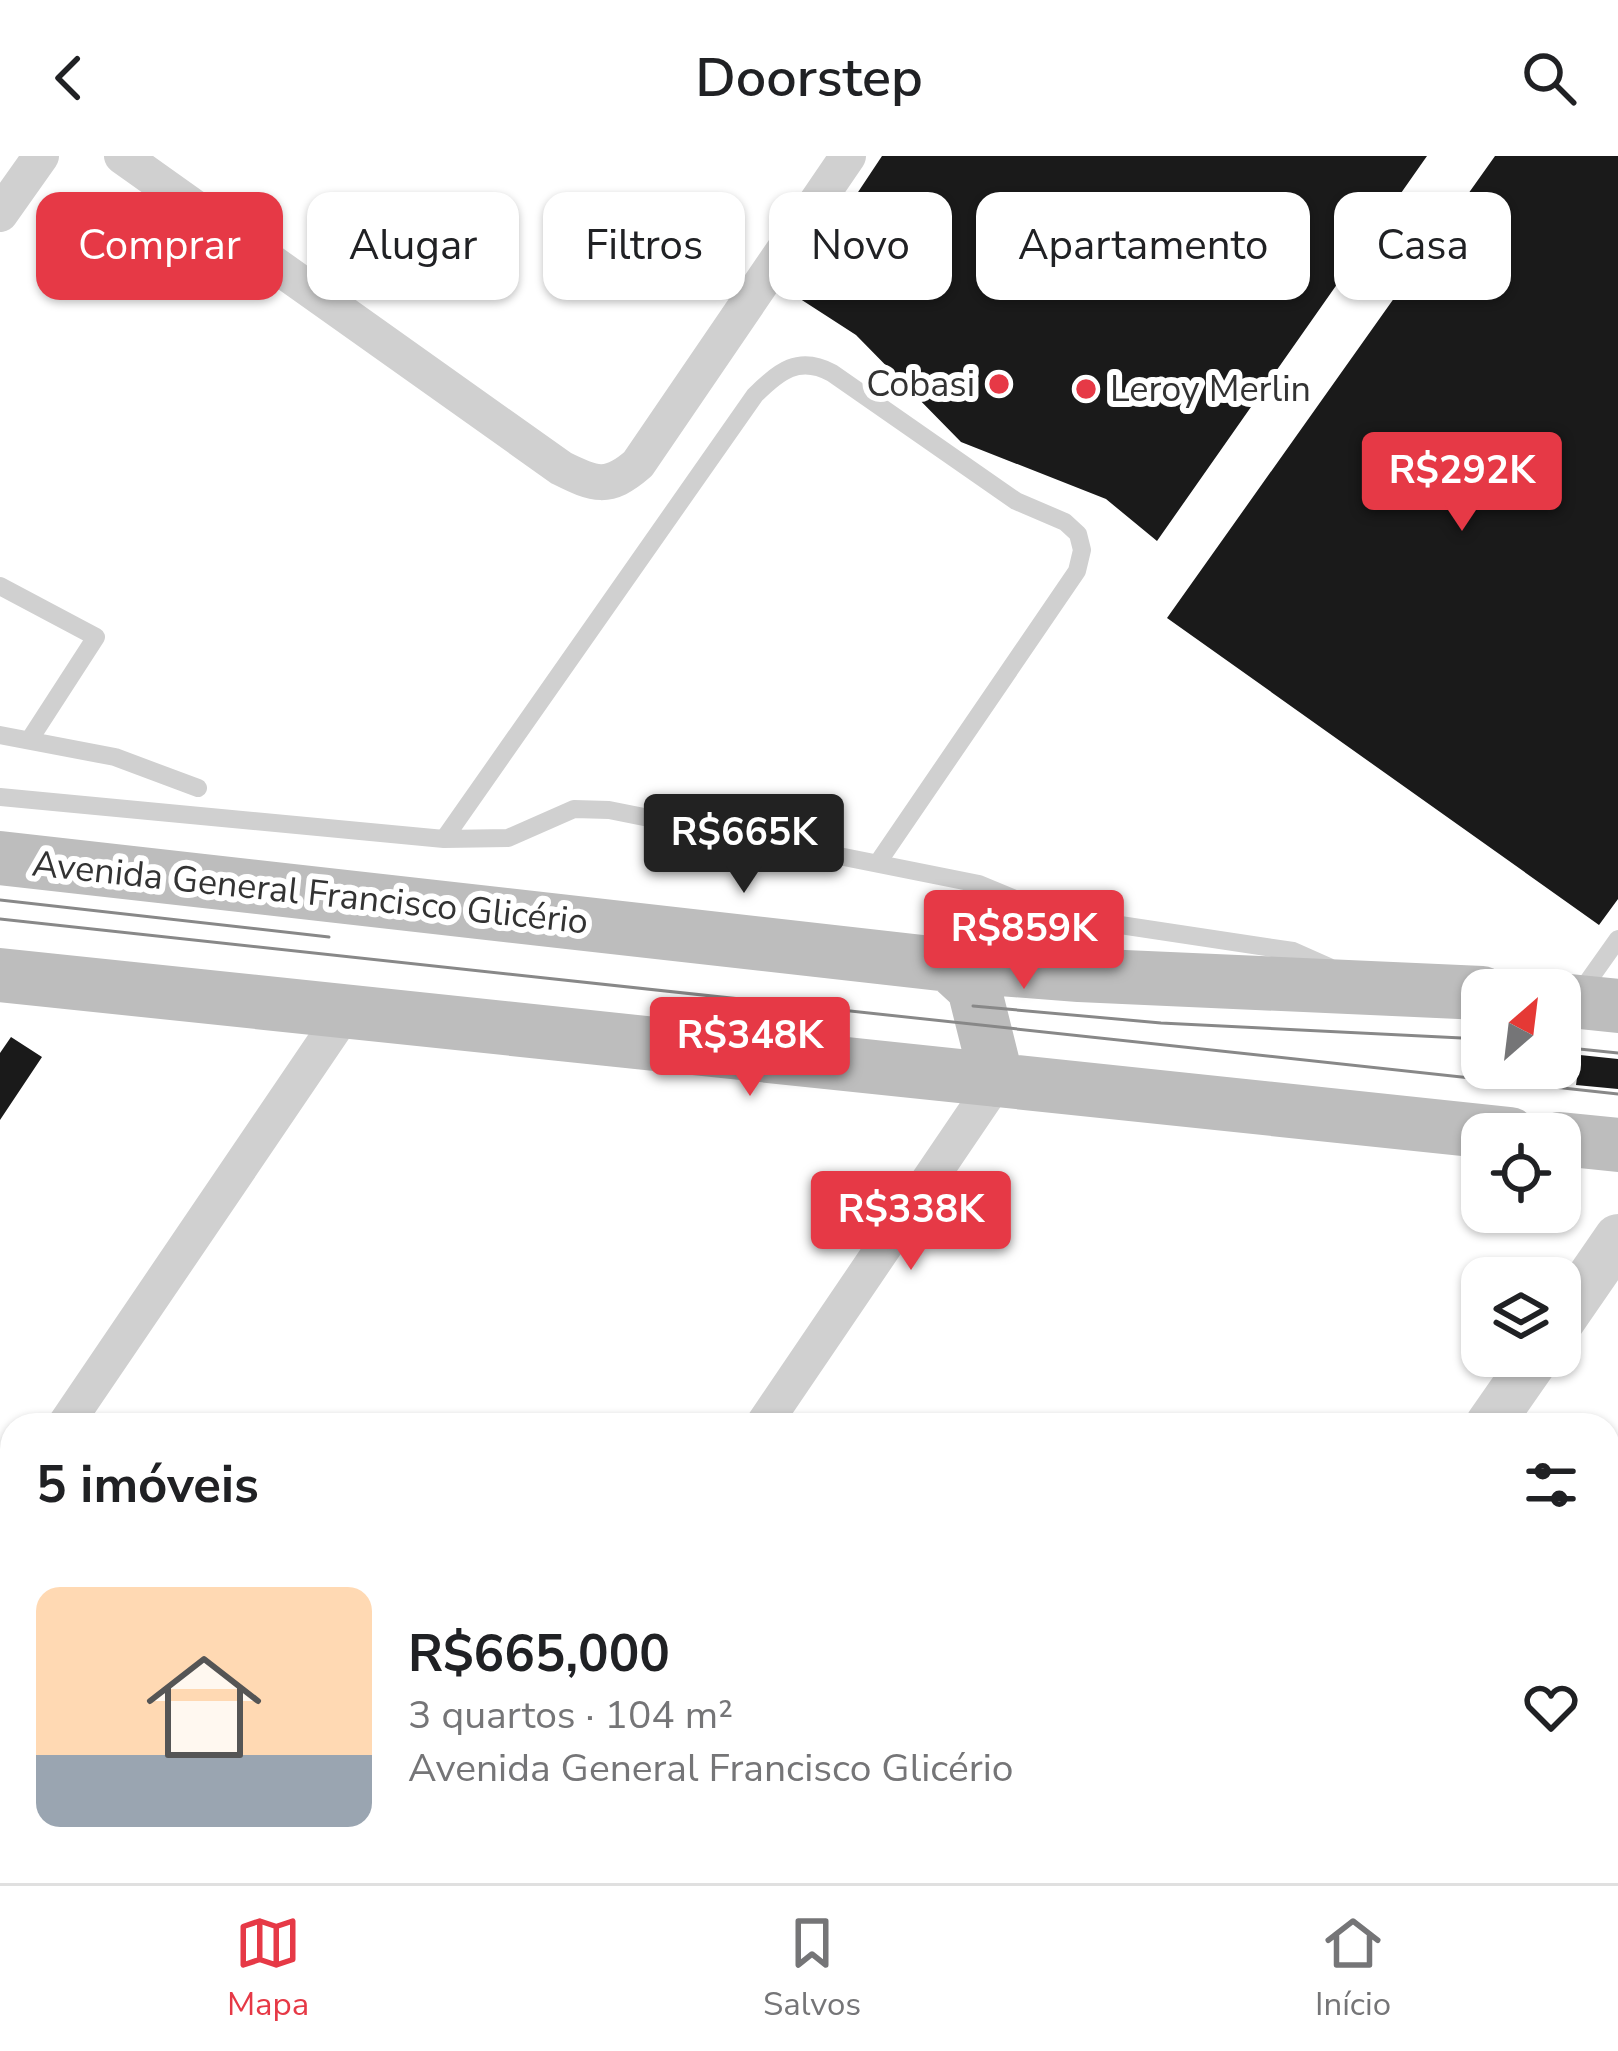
<!DOCTYPE html>
<html lang="pt">
<head>
<meta charset="utf-8">
<style>
  :root { --surface:#fff; --page:#f6f6f6; --text:#202124; --muted:#757577; --line:#e0e0e0; --accent:#e63946 }
  body { margin:0; font-family:"Nunito Sans",sans-serif; background:var(--page); color:var(--text); height:100vh; display:flex; flex-direction:column; font-size:45px; white-space:nowrap }
  * { box-sizing:border-box; margin:0 }
  p { font-size:39px; color:var(--muted) }
  .icon { flex:none; width:66px; height:66px; fill:none; stroke:currentColor; stroke-width:2; stroke-linecap:round; stroke-linejoin:round }
  .map { position:relative; flex:1; overflow:hidden }
  .side { position:absolute; left:0px; top:1257px; width:1620px; height:471px; display:flex; flex-direction:column; background:var(--surface); border-radius:36px 36px 0 0; box-shadow:0 3px 9px #0004 }
  .side>* { flex:none }
  .top-card { position:absolute; left:36px; top:36px; width:1548px; height:108px; display:flex; gap:24px }
  .needle { width:78px; rotate:28deg }
  .tools { position:absolute; left:1461px; top:813px; display:grid; gap:24px }
  .tools a { display:grid; place-items:center; width:120px; height:120px; border-radius:24px; background:var(--surface); box-shadow:0 3px 9px #0004; font-size:60px }
  .price { position:absolute; translate:-50% -102px; padding:0 27px; border-radius:12px; background:var(--accent); color:#fff; font-size:39px; line-height:78px; filter:drop-shadow(0 3px 6px #0008) }
  .price::after { content:''; position:absolute; left:50%; top:72px; width:36px; height:27px; margin-left:-18px; background:inherit; clip-path:polygon(0 0,100% 0,50% 100%) }
  .price.on { background:#222; color:#fff }
  ul { padding:0; list-style:none }
  li { display:flex; align-items:center; gap:36px; height:300px; padding:0 36px }
  li+li { border-top:3px solid var(--line) }
  li span { display:grid; place-items:center; flex:none; width:336px; height:240px; border-radius:24px; color:#555 }
  li>.icon { margin-inline-start:auto }
  span .icon { width:144px; height:144px; fill:#fffc; stroke-width:1 }
  li b { font-size:51px }
  h2 { display:flex; justify-content:space-between; align-items:center; height:144px; padding:0 36px; font-size:51px }
  .tag { padding:0 42px; border-radius:24px; background:var(--surface); box-shadow:0 3px 9px #0004; font-size:42px; line-height:108px }
  .tag.on { background:var(--accent); color:#fff }
  header { display:flex; justify-content:space-between; align-items:center; height:156px; padding:0 36px; background:var(--surface); font-size:54px; font-weight:600 }
  .dock { display:flex; justify-content:space-around; align-items:center; height:168px; border-top:3px solid var(--line); background:var(--surface); font-size:33px; color:var(--muted) }
  .dock a { display:grid; justify-items:center; gap:6px }
  .dock .on { color:var(--accent) }
  .map>svg:first-child { display:block }
  .building { fill:#1a1a1a }
  .lines { fill:none; stroke-linecap:round; stroke-linejoin:round }
  .service { stroke:#d0d0d0; stroke-width:18 }
  .minor { stroke:#d0d0d0; stroke-width:36 }
  .tertiary { stroke:#d0d0d0; stroke-width:48 }
  .secondary { stroke:#bdbdbd; stroke-width:54 }
  .tram { stroke:#888; stroke-width:3 }
  .poi-dot { fill:#e63946; stroke:#fff; stroke-width:4.5 }
  .labels { text-anchor:middle; dominant-baseline:central; stroke-width:12; stroke-linejoin:round; paint-order:stroke }
  .poi-label { font-size:36px; fill:#333; stroke:#fff; text-anchor:end }
  .street-label { font-size:36px; fill:#333; stroke:#fff }
</style>
</head>
<body>
<header><svg class="icon" aria-label="back" viewBox="0 0 24 24"><path d="M15 5l-7 7 7 7"/></svg>Doorstep<svg class="icon" aria-label="search" viewBox="0 0 24 24"><circle cx="10" cy="10" r="6"/><path d="M15 15l6 6"/></svg></header>
<div class="map">
<svg width="1618" height="1727" viewBox="0 0 1618 1727">
  <rect width="100%" height="100%" fill="#fff"/>
  <!-- building -->
  <path class="building" d="M882,0H1427L1157,385L1106,343L961,286L856,179L791,137Z
    M1495,0H1618V743L1599,769L1167,462Z
    M11,881L42,901L0,964V897Z
    M1580,899L1618,903V933L1576,929Z
    M1560,900L1573,902L1571,925L1539,921L1540,912H1560Z"/>
  <g class="lines">
    <!-- service -->
    <path class="service" d="M0,430L96,481L30,583
      M0,579L115,601L198,632
      M0,641L444,683L508,682L574,653L609,654L979,728L1054,759L1293,795L1329,811
      M444,683L755,239C779,215 799,199 832,217L1016,345L1065,366L1078,378L1082,394L1077,415L879,705
      M1579,838L1618,783"/>
    <!-- minor -->
    <path class="minor" d="M122,0L561,312C595,329 608,334 638,308L848,0
      M0,58L41,0
      M65,1269L346,855
      M763,1269L997,924
      M0,1363L12,1346
      M629,1716L645,1727
      M451,1727L458,1716"/>
    <!-- tertiary -->
    <path class="tertiary" d="M1560,1166L1618,1082
      M1489,1269L1537,1200
      M1175,1727L1182,1716"/>
    <!-- secondary -->
    <path class="secondary" d="M0,702L949,809L1079,819L1482,837
      M949,809L974,832L997,924
      M0,819L1510,978
      M1560,844L1618,850
      M1560,983L1618,989"/>
    <!-- tram -->
    <path class="tram" d="M0,744L329,781
      M0,763L1618,938
      M973,850L1161,867L1482,883
      M1560,891L1618,897"/>
  </g>
  <!-- markers -->
  <g class="poi-dot">
    <circle cx="999" cy="228" r="12"/>
    <circle cx="1086" cy="233" r="12"/>
  </g>
  <g class="labels">
    <!-- poi labels -->
    <g class="poi-label">
      <text x="975" y="228">Cobasi</text>
      <text x="1110" y="233" text-anchor="start">Leroy Merlin</text>
    </g>
    <!-- street labels -->
    <g class="street-label">
      <text transform="translate(310 737) rotate(6)">Avenida General Francisco Glicério</text>
    </g>
  </g>
</svg>
<div class="tools">
<a><svg class="needle" viewBox="-14 -14 28 28"><path d="M0-13l5 13h-10z" fill="#e53935"/><path d="M0 13l5-13h-10z" fill="#757577"/></svg></a>
<a><svg class="icon" aria-label="locate" viewBox="0 0 24 24"><circle cx="12" cy="12" r="6"/><path d="M12 2v4M12 18v4M2 12h4M18 12h4"/></svg></a>
<a><svg class="icon" aria-label="layers" viewBox="0 0 24 24"><path d="M12 4l9 5-9 5-9-5zM3 14l9 5 9-5"/></svg></a>
</div>
<b class="price" style="left:1462px;top:378px">R$292K</b>
<b class="price on" style="left:744px;top:740px">R$665K</b>
<b class="price" style="left:1024px;top:836px">R$859K</b>
<b class="price" style="left:750px;top:943px">R$348K</b>
<b class="price" style="left:911px;top:1117px">R$338K</b>
<div class="top-card">
<a class="tag on">Comprar</a>
<a class="tag">Alugar</a>
<a class="tag">Filtros</a>
<a class="tag">Novo</a>
<a class="tag">Apartamento</a>
<a class="tag">Casa</a>
</div>
<section class="side">
<h2>5 imóveis<svg class="icon" aria-label="filters" viewBox="0 0 24 24"><path d="M4 7h16M4 17h16"/><circle cx="9" cy="7" r="2"/><circle cx="15" cy="17" r="2"/></svg></h2>
<ul>
<li><span style="background:linear-gradient(#ffd9b3 70%,#9aa5b1 0)"><svg class="icon" aria-label="home" viewBox="0 0 24 24"><path d="M3 11l9-7 9 7M6 9v11h12V9"/></svg></span><div><b>R$665,000</b><p>3 quartos · 104 m²</p><p>Avenida General Francisco Glicério</p></div><svg class="icon" aria-label="heart" viewBox="0 0 24 24"><path d="M12 20l-8-8c-3-5 5-10 8-4 3-6 11-1 8 4z"/></svg></li>
</ul>
</section>
</div>
<nav class="dock">
<a class="on"><svg class="icon" aria-label="map" viewBox="0 0 24 24"><path d="M3 6l6-2 6 2 6-2v14l-6 2-6-2-6 2zM9 4v14M15 6v14"/></svg>Mapa</a>
<a><svg class="icon" aria-label="saved" viewBox="0 0 24 24"><path d="M7 4h10v16l-5-4-5 4z"/></svg>Salvos</a>
<a><svg class="icon" aria-label="home" viewBox="0 0 24 24"><path d="M3 11l9-7 9 7M6 9v11h12V9"/></svg>Início</a>
</nav>
</body>
</html>
